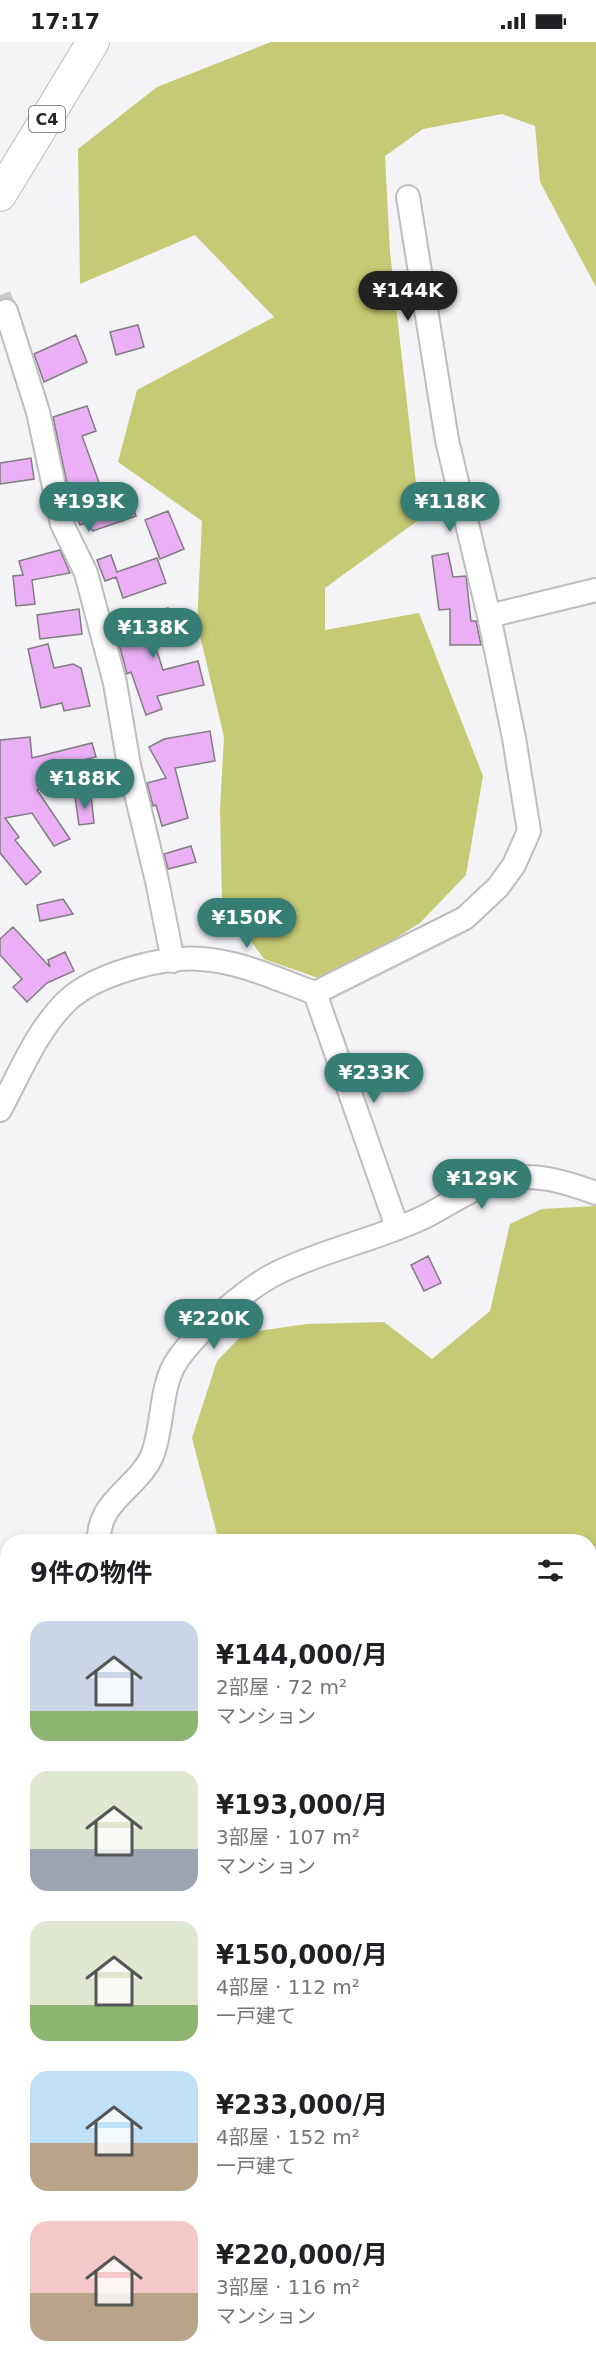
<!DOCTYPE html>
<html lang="ja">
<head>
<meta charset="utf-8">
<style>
  :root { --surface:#fff; --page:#f6f6f6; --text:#202124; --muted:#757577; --accent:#367d76 }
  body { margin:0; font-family:"DejaVu Sans","Noto Sans JP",sans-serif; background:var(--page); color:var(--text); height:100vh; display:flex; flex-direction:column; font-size:22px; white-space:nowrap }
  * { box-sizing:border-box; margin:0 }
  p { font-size:20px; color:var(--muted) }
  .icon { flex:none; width:33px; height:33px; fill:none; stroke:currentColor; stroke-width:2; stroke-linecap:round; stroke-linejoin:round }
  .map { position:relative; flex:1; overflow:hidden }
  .side { position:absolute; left:0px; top:1492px; width:597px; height:836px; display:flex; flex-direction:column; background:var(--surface); border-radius:24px 24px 0 0; box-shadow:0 3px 9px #0003 }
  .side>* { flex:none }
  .price { position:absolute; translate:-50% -51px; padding:0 14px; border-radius:21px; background:var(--accent); color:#fff; font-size:20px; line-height:39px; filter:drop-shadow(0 2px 3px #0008) }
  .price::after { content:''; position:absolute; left:50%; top:36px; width:18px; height:14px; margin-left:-9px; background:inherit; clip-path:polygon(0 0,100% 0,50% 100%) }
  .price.on { background:#222; color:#fff }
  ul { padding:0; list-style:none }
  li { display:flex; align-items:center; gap:18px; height:150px; padding:0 30px }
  li span { display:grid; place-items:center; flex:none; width:168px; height:120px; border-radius:18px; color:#555 }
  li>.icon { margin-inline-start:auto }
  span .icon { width:72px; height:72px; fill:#fffc; stroke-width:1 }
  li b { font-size:26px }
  h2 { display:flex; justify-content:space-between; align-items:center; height:72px; padding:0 30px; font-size:26px }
  .status { display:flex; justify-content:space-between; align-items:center; height:42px; padding:0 30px; background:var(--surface); direction:ltr }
  .status svg { height:16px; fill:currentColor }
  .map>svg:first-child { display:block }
  .green { fill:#c7ca74 }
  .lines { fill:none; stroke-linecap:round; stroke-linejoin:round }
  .stream { stroke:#65cbf7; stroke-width:5 }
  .building { fill:#eaaff4; stroke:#7f7d7f; stroke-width:1.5 }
  .minor-tunnel { stroke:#cbcbcd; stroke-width:22; stroke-dasharray:22 11; stroke-linecap:butt }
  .minor-casing { stroke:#bdbdc0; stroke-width:26 }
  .highway-casing { stroke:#bdbdc0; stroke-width:34 }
  .minor { stroke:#fff; stroke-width:22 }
  .highway { stroke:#fff; stroke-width:32 }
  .labels { text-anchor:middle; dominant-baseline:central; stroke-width:4.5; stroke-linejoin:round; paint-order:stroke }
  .shield { fill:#fff; stroke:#676768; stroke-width:1.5 }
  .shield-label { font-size:16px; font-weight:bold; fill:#262627 }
</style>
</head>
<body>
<div class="status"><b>17:17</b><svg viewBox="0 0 49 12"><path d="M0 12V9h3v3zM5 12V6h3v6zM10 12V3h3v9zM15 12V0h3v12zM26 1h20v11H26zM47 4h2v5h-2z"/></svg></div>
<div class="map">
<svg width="596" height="2327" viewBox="0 0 596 2327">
  <rect width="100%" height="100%" fill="#f4f4f7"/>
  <!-- green -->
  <path class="green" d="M271,0H596V245L540,140L535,84L502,72L423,87L385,114L390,210L420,477L325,546V588L419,571L483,734L466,833L420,881L327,939L264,917L222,859L220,767L224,695L197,581L202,479L118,420L137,348L274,275L195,193L80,242L78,107L157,45Z
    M596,1164V2327H139V2320H590V1500H219L192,1396L217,1319L244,1291L307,1282L384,1280L432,1317L490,1269L510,1182L542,1167Z
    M0,1663H8V2030L0,2031Z"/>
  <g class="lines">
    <!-- stream -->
    <path class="stream" d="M0,2322L13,2327"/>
  </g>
  <!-- building -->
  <path class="building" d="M138,283L144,305L116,313L110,290Z
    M76,293L87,320L44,340L34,312Z
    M87,364L96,389L82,394L104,454L126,446L136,474L93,489L85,481L80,483L70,456L53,375Z
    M31,416L34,437L0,442V421Z
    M168,469L184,507L160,517L145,478Z
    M60,508L70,531L32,538L35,562L16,564L13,534L23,533L19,519Z
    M448,511L453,535L466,534L471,579H476L481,603H450V567L439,568L432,514Z
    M111,513L117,530L157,516L166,541L123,556L116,535L105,539L97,518Z
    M168,566L176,594L154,600L163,628L198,619L204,643L157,654L162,667L146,673L131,630L127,632L114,583Z
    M79,567L82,592L40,597L37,573Z
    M48,602L54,626L73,622L81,626L90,664L64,669L62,661L41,666L28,607Z
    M210,689L215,719L175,726L188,776L162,784L156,763L153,764L147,741L166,736L149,705L164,697Z
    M30,695L32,716L92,701L96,715L70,721L74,738L37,748L70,797L54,804L32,771L5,776L19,795L15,798L41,830L26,843L0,811V698Z
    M91,753L94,781L79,783L75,755Z
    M191,804L196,820L168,827L164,812Z
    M63,857L73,872L40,879L37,863Z
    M13,885L50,925L48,918L65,910L74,929L47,941L27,960L13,945L22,937L0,913V897Z
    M428,1214L441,1241L424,1249L411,1223Z"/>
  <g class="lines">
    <!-- minor-tunnel -->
    <path class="minor-tunnel" d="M0,253L6,269"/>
    <!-- minor casing -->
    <g class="minor-casing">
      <path id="minor" d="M6,269L38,370L62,482L86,531L115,641L129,723L157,839L173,919
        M489,574L596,548
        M315,951L397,1185
        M0,1068C20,1031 36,989 67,959C95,932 163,914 201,917C239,919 279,938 315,951L465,876L498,845L514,823L529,789L514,696L489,574L447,398L408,155
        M99,1500C97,1459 137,1447 152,1414C164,1384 159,1344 178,1317C197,1290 246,1246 277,1231C323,1208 375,1198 422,1176C443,1166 478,1142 499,1138C534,1130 563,1139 596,1151
        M590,1571L596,1570
        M0,1704L8,1703
        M590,1723L596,1726
        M0,1898H8"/>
    </g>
    <!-- highway casing -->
    <g class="highway-casing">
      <path id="highway" d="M0,153L93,0"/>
    </g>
    <!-- minor -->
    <use href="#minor" class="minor"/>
    <!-- highway -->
    <use href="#highway" class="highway"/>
  </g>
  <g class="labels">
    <!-- shield labels -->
    <rect class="shield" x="29" y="64" width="36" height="26" rx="4.5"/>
    <g class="shield-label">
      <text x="47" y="77">C4</text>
    </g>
  </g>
</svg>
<b class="price on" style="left:408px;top:280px">¥144K</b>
<b class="price" style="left:89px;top:491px">¥193K</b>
<b class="price" style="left:450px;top:491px">¥118K</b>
<b class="price" style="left:153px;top:617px">¥138K</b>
<b class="price" style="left:85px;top:768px">¥188K</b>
<b class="price" style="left:247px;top:907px">¥150K</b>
<b class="price" style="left:374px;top:1062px">¥233K</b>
<b class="price" style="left:482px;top:1168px">¥129K</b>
<b class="price" style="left:214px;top:1308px">¥220K</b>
<section class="side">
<h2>9件の物件<svg class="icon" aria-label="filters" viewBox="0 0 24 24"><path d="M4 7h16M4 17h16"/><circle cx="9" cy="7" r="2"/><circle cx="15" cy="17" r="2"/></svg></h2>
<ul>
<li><span style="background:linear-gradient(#c9d6e8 75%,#8fb573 0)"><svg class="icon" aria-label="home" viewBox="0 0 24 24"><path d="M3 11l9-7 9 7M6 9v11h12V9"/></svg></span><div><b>¥144,000/月</b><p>2部屋 · 72 m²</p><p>マンション</p></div></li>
<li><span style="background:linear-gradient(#dfe7d0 65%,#9aa5b1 0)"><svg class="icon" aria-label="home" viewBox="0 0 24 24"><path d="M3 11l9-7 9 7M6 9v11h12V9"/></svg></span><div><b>¥193,000/月</b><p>3部屋 · 107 m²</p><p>マンション</p></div></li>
<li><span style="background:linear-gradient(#dfe7d0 70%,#8fb573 0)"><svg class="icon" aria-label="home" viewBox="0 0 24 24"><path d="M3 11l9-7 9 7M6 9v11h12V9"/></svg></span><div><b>¥150,000/月</b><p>4部屋 · 112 m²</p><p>一戸建て</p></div></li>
<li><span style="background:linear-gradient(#bfe0f5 60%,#b9a48a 0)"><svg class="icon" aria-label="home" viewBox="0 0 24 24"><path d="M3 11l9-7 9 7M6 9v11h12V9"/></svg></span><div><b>¥233,000/月</b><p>4部屋 · 152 m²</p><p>一戸建て</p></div></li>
<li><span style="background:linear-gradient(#f6c9c9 60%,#b9a48a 0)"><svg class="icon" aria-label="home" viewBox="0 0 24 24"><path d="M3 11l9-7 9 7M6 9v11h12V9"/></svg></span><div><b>¥220,000/月</b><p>3部屋 · 116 m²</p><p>マンション</p></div></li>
</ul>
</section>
</div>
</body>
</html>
